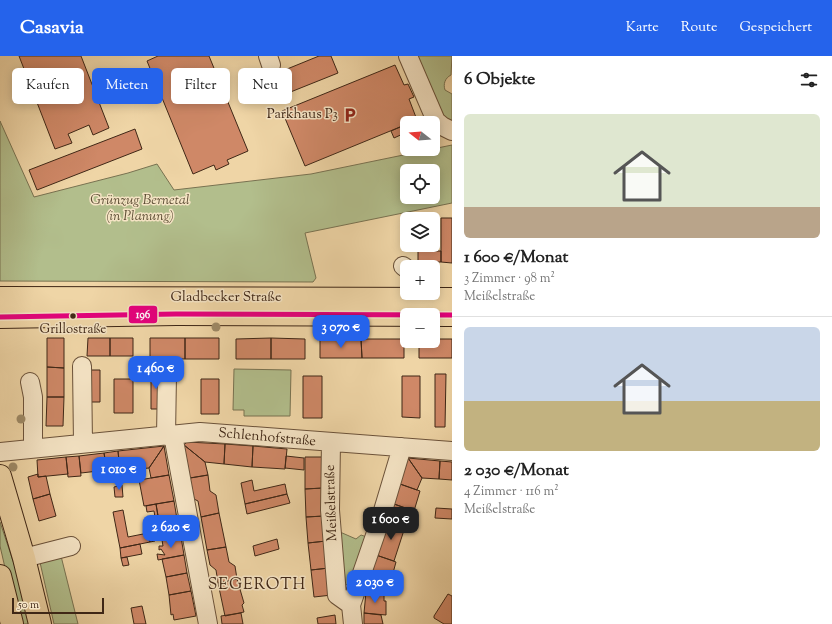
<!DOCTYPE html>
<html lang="de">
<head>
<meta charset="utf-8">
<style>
  :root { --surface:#fff; --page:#f6f6f6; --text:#222; --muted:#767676; --line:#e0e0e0; --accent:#2563eb }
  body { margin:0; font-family:"Sorts Mill Goudy",serif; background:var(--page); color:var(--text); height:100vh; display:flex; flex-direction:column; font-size:15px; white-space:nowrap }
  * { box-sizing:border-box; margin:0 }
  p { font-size:13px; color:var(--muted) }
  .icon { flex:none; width:22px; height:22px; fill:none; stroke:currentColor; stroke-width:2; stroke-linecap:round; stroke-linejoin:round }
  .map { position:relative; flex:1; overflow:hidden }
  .side { display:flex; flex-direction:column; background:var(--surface); width:380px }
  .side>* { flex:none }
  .banner { position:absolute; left:12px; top:12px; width:380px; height:36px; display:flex; gap:8px }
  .needle { width:26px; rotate:287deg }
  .fabs { position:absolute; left:400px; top:60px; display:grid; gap:8px }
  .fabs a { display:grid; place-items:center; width:40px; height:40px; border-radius:6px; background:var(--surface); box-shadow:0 2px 10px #0003; font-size:20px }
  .scale { position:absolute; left:12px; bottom:10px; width:92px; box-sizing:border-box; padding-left:4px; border:2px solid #3f2716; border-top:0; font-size:11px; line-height:14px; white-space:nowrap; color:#3f2716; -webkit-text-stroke:3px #f5e4c5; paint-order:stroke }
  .price { position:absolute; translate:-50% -34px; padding:0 9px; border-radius:8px; background:var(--accent); color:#fff; font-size:13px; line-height:26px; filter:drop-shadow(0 1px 2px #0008) }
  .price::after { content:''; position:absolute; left:50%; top:24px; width:12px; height:9px; margin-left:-6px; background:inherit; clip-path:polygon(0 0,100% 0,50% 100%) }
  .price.selected { background:#222; color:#fff }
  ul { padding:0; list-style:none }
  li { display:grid; align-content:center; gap:8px; height:212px; padding:0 12px }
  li+li { border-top:1px solid var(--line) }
  li span { display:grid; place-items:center; height:124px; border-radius:6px; color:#555 }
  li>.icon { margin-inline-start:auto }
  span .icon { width:72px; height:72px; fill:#fffc; stroke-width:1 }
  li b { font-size:17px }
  h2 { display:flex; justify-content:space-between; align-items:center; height:48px; padding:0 12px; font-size:17px }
  .tag { padding:0 14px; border-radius:6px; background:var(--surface); box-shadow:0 2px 10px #0003; font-size:14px; line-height:36px }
  .tag.selected { background:var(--accent); color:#fff }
  header { display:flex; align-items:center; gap:24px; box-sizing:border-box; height:56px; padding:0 20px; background:var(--accent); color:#fff }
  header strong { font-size:19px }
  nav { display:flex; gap:22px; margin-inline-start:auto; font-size:14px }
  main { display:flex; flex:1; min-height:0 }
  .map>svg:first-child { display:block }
  .green { fill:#b2be8c; stroke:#787251; fill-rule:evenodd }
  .building { fill:#cf8867; stroke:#3f2716 }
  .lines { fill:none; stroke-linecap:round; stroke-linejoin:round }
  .minor-casing { stroke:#6b523a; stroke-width:20 }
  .major-casing { stroke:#3f2716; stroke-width:24 }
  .minor { stroke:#f5e4c5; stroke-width:18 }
  .major { stroke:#efd5a6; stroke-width:22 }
  .bus-1-casing { stroke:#f5e4c5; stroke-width:8 }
  .bus-1 { stroke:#e5007d; stroke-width:5 }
  .tree { fill:#9e8a67 }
  .bus-dot { fill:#3f2716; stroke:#f5e4c5; stroke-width:1.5 }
  .labels { text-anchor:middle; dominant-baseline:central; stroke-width:3; stroke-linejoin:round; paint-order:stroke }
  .bus-label { font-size:13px; fill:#3f2716; stroke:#f5e4c5 }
  .poi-label { font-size:14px; fill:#3f2716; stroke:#f5e4c5; text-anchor:end }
  .park-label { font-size:14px; font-style:italic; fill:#5c4d34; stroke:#f5e4c5 }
  .street-label { font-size:14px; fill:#3f2716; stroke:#f5e4c5 }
  .quarter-label { font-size:16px; letter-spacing:1px; fill:#3f2716; stroke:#f5e4c5 }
  .line-badge { stroke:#f5e4c5; stroke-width:1.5 }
  .badge-label { font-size:11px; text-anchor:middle; font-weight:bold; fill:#fff }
</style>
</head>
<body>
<header>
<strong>Casavia</strong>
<nav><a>Karte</a><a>Route</a><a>Gespeichert</a></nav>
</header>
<main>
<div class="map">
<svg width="452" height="568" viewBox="0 0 452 568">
  <rect width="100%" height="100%" fill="#efd5a6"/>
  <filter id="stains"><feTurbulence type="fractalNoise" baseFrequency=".005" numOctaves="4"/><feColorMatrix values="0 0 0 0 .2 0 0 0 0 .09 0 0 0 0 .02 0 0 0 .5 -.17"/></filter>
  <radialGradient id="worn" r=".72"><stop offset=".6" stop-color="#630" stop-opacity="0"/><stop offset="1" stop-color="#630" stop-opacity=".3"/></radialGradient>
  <!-- green -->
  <path class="green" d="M415,0H452L451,19C445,22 443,28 445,34L452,38V69L445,66Z
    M0,65L34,141L128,117L157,108L174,134L311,118L452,89V147L305,177L316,222L313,226L0,225ZM407,115H433V141H407Z
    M234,313L291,314L290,360H244V354H233Z
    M0,466L34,568H18L0,490Z
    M340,476L356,483L361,479L367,481L351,532L347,528L342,534Z
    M61,500L78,568H54L39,502Z"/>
  <!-- building -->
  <path class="building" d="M19,0H81L109,72L93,79L89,69L68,78L72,87L55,93Z
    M158,0H209L248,95L227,104L229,108L216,114L214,109L193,118L147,5Z
    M319,0H331L338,17L273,43L265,22Z
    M395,9L404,29L408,28L414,41L409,43L417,64L305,110L282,55Z
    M407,68V76L394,82L391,75Z
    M135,73L142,93L37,134L29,114Z
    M441,162H452V207L441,206Z
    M418,195H441V206H418Z
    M47,282H64V312L47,311Z
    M88,282H110V300H87Z
    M110,282H133V300H110Z
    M150,282H185V303L150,302Z
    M185,282H219V303H185Z
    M271,282L305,283V303H271Z
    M271,282V303H236V283Z
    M361,283H404V302H362Z
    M361,283L362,302H320V284Z
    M433,283H452V302H419V285H433Z
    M47,311L64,312V341H47Z
    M89,314H100V346H89Z
    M151,316H161V353H151Z
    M435,318H446L445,371H435Z
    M303,320H322V362H303Z
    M402,320H420V362L402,361Z
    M114,323H133V357H114Z
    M201,323H219V358H201Z
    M47,341H64L63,370H46Z
    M187,386L225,388L224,408L205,406L184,389Z
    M225,388L253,390L252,411L224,408Z
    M184,389L205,406L208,419L190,422Z
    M164,390L149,412L120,415L118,395Z
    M164,390L169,419L151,422L149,412Z
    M253,390L287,393L285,413L252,411Z
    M118,395L120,415L107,417L104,397Z
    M104,397L107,414L81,417L79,400Z
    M79,400L81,420L68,421L66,401Z
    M286,400L304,402V414L285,412Z
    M66,401L68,418L38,421L37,404Z
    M305,401H323V432L305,433Z
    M408,402L422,422L417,434L400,428Z
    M408,402L440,405L439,423L422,422Z
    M440,405L452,406V424L439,423Z
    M38,418V421L46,420L50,438L33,443L28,421Z
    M169,419L174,445L144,450L139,424Z
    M208,419L210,435L216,439L219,457L201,461L198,445L194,443L190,422Z
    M252,424L254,435L285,428L287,438L245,448L241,427Z
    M400,428L420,435L414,455L394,448Z
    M122,429L123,441H115L114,431Z
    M323,432L324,460L306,461L305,433Z
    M50,438L56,460L39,465L33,443Z
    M287,438L290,447L247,458L245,448Z
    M174,445L177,463L159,466L156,448Z
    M156,448L158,460L155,461L154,455L147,456L146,450Z
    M394,448L414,455L413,457L416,460L412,471L409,470L408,472L387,466Z
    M436,452L452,453V463L435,462Z
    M123,454L128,481L148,477L150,486L120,492L113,456Z
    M219,457L226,491L207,494L201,461Z
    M324,460L326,485L308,487L306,461Z
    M177,463L181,481L162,484L159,467Z
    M387,466L405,471L394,505L376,499Z
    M153,476L155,485L150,486L148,477Z
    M181,481L184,499L158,504L157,498L165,499L161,493L159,494V490H163L162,484Z
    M277,483L279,493L255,500L253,490Z
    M326,485L329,512L311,514L308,487Z
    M140,488L142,498L121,502L120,492Z
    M226,491L229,506L235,510L237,523L218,527L216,514L210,509L207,494Z
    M184,499L187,517L166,521L162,503Z
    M376,499L396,506L390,528H388L384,538L366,536Z
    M127,501L129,509L123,510L121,502Z
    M329,512L332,539L314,541L311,514Z
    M187,517L191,535L169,539L166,521Z
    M237,523L244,547L242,549L244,556L225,560L218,527Z
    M191,535L196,560L174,564L173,558L171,559L169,539Z
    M366,536L384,538V545H386V559L364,557Z
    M448,538L452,540V568H444L434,562V560Z
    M142,550L146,568H134L131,552Z
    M241,557L243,568H222L221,560Z
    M364,557L381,559L383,568H364Z
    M335,559L336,568H318L317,562Z"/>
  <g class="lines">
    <!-- minor casing -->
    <g class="minor-casing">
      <path id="minor" d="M268,0L271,9
        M408,0L436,65L442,70L452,75
        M403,210L407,213
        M82,310L83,387
        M30,326L33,341V392
        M173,379L208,568
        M166,380L167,319
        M331,386L330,454L337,539L351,549L353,568
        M0,396L200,376L452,395
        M24,502L71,490
        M351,549L379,468L402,391"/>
    </g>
    <!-- major casing -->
    <g class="major-casing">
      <path id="major" d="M0,242L452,243
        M0,261L176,258L452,259
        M0,420L24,502L40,568
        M0,520L12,568"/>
    </g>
    <!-- minor -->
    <use href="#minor" class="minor"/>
    <!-- major -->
    <use href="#major" class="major"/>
    <!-- bus-1 casing -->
    <g class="bus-1-casing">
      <path id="bus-1" d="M0,261L176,258L452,259"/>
    </g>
    <!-- bus-1 -->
    <use href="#bus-1" class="bus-1"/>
  </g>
  <!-- trees -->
  <g class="tree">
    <circle cx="216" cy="271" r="4.5"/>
    <circle cx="322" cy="272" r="4.5"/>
    <circle cx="21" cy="363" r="4.5"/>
    <circle cx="13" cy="411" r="4.5"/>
  </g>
  <!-- icons -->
  <defs>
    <g id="parking-bare" transform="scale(1.2)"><path d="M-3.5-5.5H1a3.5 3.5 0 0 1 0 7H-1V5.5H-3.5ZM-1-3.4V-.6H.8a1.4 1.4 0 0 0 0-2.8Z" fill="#8f2418" stroke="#f5e4c5" stroke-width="2.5" paint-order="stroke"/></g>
  </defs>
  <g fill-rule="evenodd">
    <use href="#parking-bare" x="350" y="59"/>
  </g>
  <!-- markers -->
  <circle class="bus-dot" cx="73" cy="260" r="3.5"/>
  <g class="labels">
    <!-- bus labels -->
    <g class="bus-label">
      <text x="73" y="274">Grillostraße</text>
    </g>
    <!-- poi labels -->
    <g class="poi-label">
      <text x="338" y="59">Parkhaus P3</text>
    </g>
    <!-- park labels -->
    <g class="park-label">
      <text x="140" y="145">Grünzug Bernetal<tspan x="140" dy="16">(in Planung)</tspan></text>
    </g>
    <!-- street labels -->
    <g class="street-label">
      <text x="226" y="242">Gladbecker Straße</text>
      <text transform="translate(267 382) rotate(5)">Schlenhofstraße</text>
      <text transform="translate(332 447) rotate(-92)">Meißelstraße</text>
    </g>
    <!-- quarter labels -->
    <g class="quarter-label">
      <text x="257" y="529">SEGEROTH</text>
    </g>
  </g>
  <rect class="line-badge" x="128" y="249" width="30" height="19" rx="4" fill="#e5007d"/>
  <g class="badge-label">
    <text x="143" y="262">196</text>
  </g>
  <rect width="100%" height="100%" filter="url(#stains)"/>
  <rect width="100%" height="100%" fill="url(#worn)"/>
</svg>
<div class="fabs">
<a><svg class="needle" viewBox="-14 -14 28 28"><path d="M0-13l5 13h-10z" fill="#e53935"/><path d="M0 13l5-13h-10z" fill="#767676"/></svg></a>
<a><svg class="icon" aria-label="locate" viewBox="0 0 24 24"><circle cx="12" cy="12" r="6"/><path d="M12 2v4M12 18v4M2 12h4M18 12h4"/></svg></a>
<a><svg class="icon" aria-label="layers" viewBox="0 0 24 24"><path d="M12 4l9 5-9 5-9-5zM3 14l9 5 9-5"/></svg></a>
<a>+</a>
<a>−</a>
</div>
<div class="scale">50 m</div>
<b class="price" style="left:341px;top:293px">3 070 €</b>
<b class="price" style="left:156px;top:334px">1 460 €</b>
<b class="price" style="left:119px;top:435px">1 010 €</b>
<b class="price selected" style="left:391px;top:485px">1 600 €</b>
<b class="price" style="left:171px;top:493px">2 620 €</b>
<b class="price" style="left:375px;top:548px">2 030 €</b>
<div class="banner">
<a class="tag">Kaufen</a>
<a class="tag selected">Mieten</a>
<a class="tag">Filter</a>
<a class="tag">Neu</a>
</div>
</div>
<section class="side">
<h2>6 Objekte<svg class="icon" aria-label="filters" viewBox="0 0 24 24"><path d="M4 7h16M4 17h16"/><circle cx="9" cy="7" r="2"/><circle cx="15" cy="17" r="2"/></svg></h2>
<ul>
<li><span style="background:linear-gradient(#dfe7d0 75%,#b9a48a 0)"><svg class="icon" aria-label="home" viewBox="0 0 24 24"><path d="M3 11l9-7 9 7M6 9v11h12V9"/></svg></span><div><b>1 600 €/Monat</b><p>3 Zimmer · 98 m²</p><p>Meißelstraße</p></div></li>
<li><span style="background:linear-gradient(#c9d6e8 60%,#c2b280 0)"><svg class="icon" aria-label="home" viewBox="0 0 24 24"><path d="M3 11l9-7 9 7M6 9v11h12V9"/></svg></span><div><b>2 030 €/Monat</b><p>4 Zimmer · 116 m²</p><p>Meißelstraße</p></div></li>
</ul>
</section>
</main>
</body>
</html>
